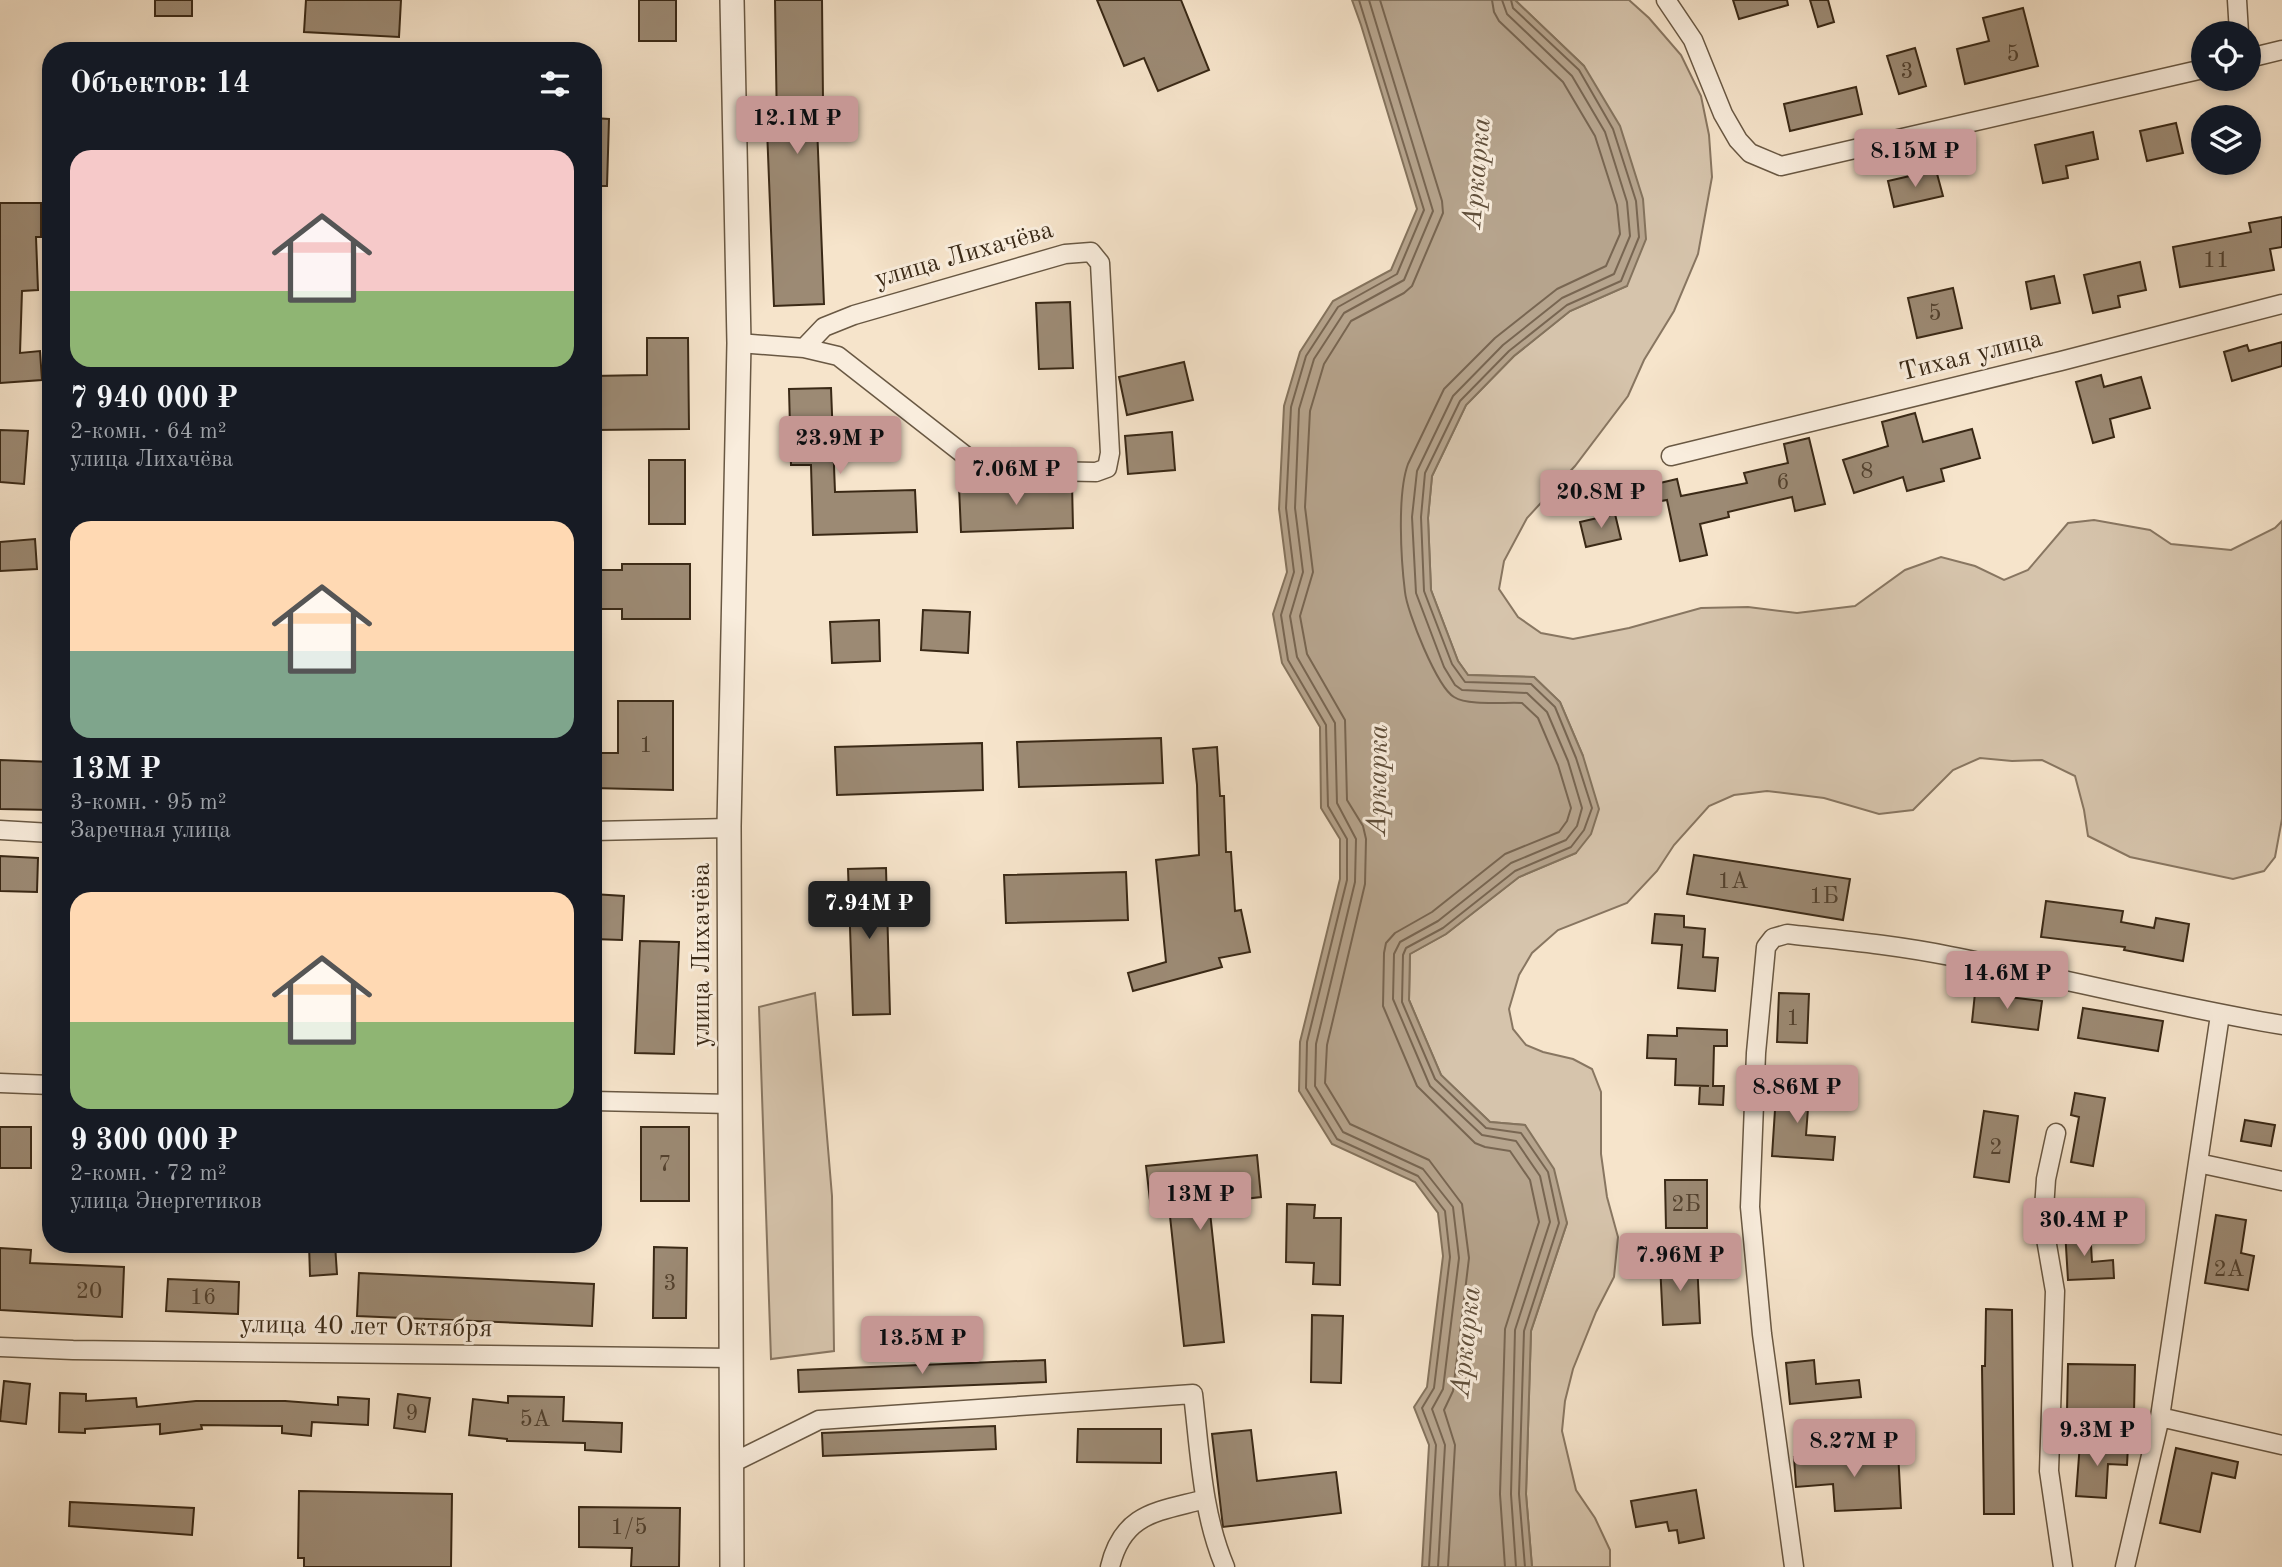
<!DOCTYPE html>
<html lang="ru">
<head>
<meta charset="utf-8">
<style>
  :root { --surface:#171b24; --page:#242831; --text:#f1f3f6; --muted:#9ea1a6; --accent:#c59692 }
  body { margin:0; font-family:"Old Standard TT",serif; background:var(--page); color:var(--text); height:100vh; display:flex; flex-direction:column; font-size:26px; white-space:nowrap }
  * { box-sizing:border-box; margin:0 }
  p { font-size:23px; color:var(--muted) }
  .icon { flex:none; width:38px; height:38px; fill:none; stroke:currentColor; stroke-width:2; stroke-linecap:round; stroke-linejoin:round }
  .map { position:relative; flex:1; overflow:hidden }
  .drawer { position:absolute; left:42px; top:42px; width:560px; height:1211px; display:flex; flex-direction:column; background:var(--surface); border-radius:28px; box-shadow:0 4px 10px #0003 }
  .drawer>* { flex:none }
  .controls { position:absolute; left:2191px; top:21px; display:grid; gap:14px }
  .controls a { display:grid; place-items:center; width:70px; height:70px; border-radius:50%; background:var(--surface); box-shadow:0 4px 10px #0003; font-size:35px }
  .price { position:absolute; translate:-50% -60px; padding:0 16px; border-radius:7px; background:var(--accent); color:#111; font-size:23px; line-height:46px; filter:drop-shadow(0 2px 4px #0008) }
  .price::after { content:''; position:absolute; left:50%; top:42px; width:21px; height:16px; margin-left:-10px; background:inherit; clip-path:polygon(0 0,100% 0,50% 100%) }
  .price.current { background:#222; color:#fff }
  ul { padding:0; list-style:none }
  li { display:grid; align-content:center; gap:14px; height:371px; padding:0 28px }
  li span { display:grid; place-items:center; height:217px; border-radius:21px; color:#555 }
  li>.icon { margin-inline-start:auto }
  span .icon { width:126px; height:126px; fill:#fffc; stroke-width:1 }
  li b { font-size:30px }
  h2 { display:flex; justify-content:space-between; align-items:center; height:84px; padding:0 28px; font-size:30px }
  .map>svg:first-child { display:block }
  .green { fill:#d6c4ac; stroke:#887661; stroke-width:2 }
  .water { fill:#b6a48d; stroke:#84735d; stroke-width:2 }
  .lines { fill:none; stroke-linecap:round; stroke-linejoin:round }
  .shore { stroke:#786652; stroke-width:2 }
  .building { fill:#9c8a74; stroke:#3a2916; stroke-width:2 }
  .minor-casing { stroke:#695843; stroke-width:21 }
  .tertiary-casing { stroke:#695843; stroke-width:26 }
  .minor { stroke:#f9eddd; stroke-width:18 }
  .tertiary { stroke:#f9eddd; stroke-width:23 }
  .labels { text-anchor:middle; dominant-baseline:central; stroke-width:6; stroke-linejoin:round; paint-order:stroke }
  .number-label { font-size:23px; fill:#52412e }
  .street-label { font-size:26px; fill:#3a2916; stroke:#f9eddd }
  .water-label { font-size:28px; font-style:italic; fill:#5f4e3a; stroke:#f9eddd }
</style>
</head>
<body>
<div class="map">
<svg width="2282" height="1567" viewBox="0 0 2282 1567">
  <rect width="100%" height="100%" fill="#f6e4cb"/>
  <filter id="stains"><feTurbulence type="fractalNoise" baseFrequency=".00286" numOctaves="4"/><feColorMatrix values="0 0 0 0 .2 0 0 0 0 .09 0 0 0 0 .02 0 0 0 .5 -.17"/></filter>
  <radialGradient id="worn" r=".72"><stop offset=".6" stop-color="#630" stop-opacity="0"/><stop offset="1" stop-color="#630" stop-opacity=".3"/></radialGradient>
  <!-- green -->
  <path class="green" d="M1515,0H1629L1649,18L1681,55L1701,96L1709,135L1712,177L1698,254L1674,311L1644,360L1628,396L1575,466L1527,518L1504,561L1499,589L1518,617L1541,633L1573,639L1629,628L1701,608L1748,607L1797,613L1855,606L1905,570L1941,557L1975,566L2004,580L2028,570L2068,523L2094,520L2150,530L2171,544L2231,550L2275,528L2282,521V819L2275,857L2264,871L2233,879L2130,857L2088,836L2084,810L2075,776L2042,760L2012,761L1980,758L1953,770L1913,810L1879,814L1824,798L1767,791L1734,795L1709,806L1674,845L1657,871L1627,903L1558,930L1532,953L1519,975L1509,1009L1513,1029L1526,1045L1543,1052L1573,1059L1592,1069L1601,1092V1154L1607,1197L1618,1237L1614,1277L1596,1312L1573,1369L1565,1401L1562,1431L1576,1490L1595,1518L1610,1550V1567H1532L1526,1494L1531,1331L1567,1223L1525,1125L1490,1122L1441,1075L1409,1000L1410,954L1446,934L1519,877L1576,853L1583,756L1560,702L1534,677L1468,675L1458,661L1431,590L1428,518L1432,476L1466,405L1514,356L1570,311L1627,286L1584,66Z
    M815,993L832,1196L834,1351L771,1359L759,1007Z"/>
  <!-- water -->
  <path class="water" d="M1352,0H1515L1584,66L1620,126L1643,199L1646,239L1627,286L1570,311L1514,356L1466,405L1432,476L1428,518L1431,590L1458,661L1468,675L1534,677L1560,702L1583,756L1599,809L1591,834L1576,853L1519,877L1446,934L1410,954L1409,1000L1441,1075L1490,1122L1525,1125L1554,1169L1567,1223L1531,1331L1526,1494L1532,1567H1422L1429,1445L1414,1407L1427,1387L1443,1256L1438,1213L1415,1182L1332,1144L1299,1091L1300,1042L1340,879V839L1321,808L1320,727L1282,663L1273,614L1287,572L1279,509L1284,406L1300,352L1333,301L1391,270L1417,209L1361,25Z"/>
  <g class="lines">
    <!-- shore -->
    <path class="shore" d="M1359,0L1424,210L1397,274L1338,307L1306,356L1291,407L1286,508L1294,572L1281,615L1288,660L1326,725L1328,806L1347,839V880L1307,1042L1306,1088L1337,1139L1418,1176L1445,1211L1450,1257L1434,1388L1422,1408L1436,1445L1429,1567
      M1369,0L1433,211L1404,280L1344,313L1314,359L1299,409L1295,508L1303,572L1290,616L1297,657L1335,723L1337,803L1356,839L1355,882L1316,1044L1315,1086L1343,1132L1423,1169L1453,1207L1459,1258L1443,1389L1432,1409L1445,1445L1438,1567
      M1380,0L1442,201L1443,213L1412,286L1404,293L1351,321L1324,364L1310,411L1305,507L1313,572L1300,616L1307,654L1345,720L1347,800L1363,826L1366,839L1365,884L1327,1045L1325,1083L1350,1124L1429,1160L1462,1204L1469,1258L1453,1391L1444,1410L1455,1445L1448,1567
      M1492,0L1494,12L1499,21L1563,82L1595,136L1617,205L1620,234L1606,266L1557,289L1495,338L1444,389L1408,464C1397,494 1401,560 1405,592C1407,612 1437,687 1454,697C1468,706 1505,702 1522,703L1538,718L1558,765L1571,808L1567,821L1559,832L1505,854L1432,912L1395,933L1386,943L1384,953L1383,1006L1417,1086L1475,1143L1485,1147L1510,1151L1530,1180L1539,1222L1505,1329L1500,1494L1505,1567
      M1502,0L1507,14L1572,76L1605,132L1627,202L1630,236L1614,274L1562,298L1503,345L1453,396L1417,471L1412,517L1416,593L1444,667L1455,685L1462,690L1527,693L1547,712L1568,761L1582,808L1577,826L1566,840L1511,863L1438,921L1400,942L1394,954L1393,999L1430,1086L1482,1135L1516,1141L1540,1176L1550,1222L1515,1330L1511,1494L1516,1567
      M1511,0L1513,8L1579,70L1613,129L1636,201L1639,237L1621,281L1567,305L1509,351L1460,401L1425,473L1421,517L1424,591L1452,664L1465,682L1531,684L1555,707L1576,758L1592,808L1584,830L1571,847L1515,871L1443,928L1406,948L1403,955L1402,1002L1435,1079L1486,1128L1521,1133L1548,1172L1559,1223L1524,1331L1519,1494L1525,1567"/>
  </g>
  <!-- building -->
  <path class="building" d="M155,0H192V16H155Z
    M306,0H401L399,37L304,32Z
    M639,0H676V41H639Z
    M775,0H822L823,100H816L824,304L774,306L767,129L777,128Z
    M1097,0H1181L1209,70L1158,91L1144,58L1124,66Z
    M1733,0H1787L1788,5L1739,19Z
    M1810,0H1828L1834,22L1818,27Z
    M2023,8L2038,66L1965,84L1957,49L1989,41L1983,18Z
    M1915,48L1926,86L1899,94L1887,56Z
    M1856,87L1862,114L1790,131L1784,104Z
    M593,118L609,119L607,186H593Z
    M2176,123L2183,153L2147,161L2140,131Z
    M2093,132L2098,159L2066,166L2068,178L2043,183L2035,145Z
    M1936,170L1943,196L1894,207L1888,181Z
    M0,203H41V237H36L38,290L22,291L20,353L40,351L42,380L0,383Z
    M2282,217V247L2270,249L2274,270L2180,287L2173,247L2251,232L2249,223Z
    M2140,262L2146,290L2118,296L2120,307L2093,313L2084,275Z
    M2054,276L2060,303L2031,309L2026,282Z
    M1953,288L1962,328L1917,338L1908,298Z
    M1070,302L1073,368L1039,369L1036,303Z
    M647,338H688L689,429L593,430V376L647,375Z
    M2282,342V366L2232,381L2224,352L2247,345L2249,351Z
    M1184,362L1193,400L1127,415L1119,377Z
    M2101,375L2104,387L2141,377L2150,408L2110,419L2114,437L2093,443L2076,382Z
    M831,388L835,492L915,490L917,532L813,535L811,465H791L789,389Z
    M1915,413L1923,442L1972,429L1980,458L1941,469L1944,481L1907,491L1903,477L1854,493L1843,460L1888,446L1882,422Z
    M0,430L28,431L24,484L0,482Z
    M1172,432L1175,470L1128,474L1125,436Z
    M1809,438L1825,504L1795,511L1792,497L1728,512L1729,517L1700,524L1707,555L1680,561L1667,500L1650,503L1647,486L1677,479L1681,496L1747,483L1744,473L1788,463L1784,444Z
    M649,460H685V524H649Z
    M1072,483L1073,528L961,532L959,487Z
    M1615,514L1621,539L1586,547L1580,522Z
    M35,539L37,569L0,571V542Z
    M622,564H690V619H622V609H593V570H622Z
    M923,610L970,612L968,653L921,650Z
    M879,620L880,661L832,663L830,622Z
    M618,701H673V790L593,788V753H618Z
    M1161,738L1163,783L1019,787L1017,742Z
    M982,743L983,790L837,795L835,747Z
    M1217,747L1220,796H1224L1226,852H1231L1235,911L1241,910L1250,952L1219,958L1222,967L1133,991L1128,973L1166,962L1156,860L1199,855L1197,785L1193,749Z
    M0,760L51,762V810L0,809Z
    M1694,855L1850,879L1843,920L1687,894Z
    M0,856L38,858L37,892L0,891Z
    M886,868L890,1014L853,1015L848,869Z
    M1126,872L1128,920L1006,923L1004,875Z
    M593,894L624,896L622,940L593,939Z
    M2046,901L2123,911L2121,922L2154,928L2156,918L2189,924L2183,961L2124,950L2125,947L2041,937Z
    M1655,914L1684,916V927L1705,929L1703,957L1718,958L1715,991L1678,988L1682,945L1652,943Z
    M640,941L679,942L674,1054L635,1053Z
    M1779,993L1809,994L1807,1043L1777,1042Z
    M1975,993L2042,1001L2038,1030L1972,1022Z
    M2083,1008L2163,1021L2158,1051L2078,1038Z
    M1677,1028L1727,1030V1046H1714L1713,1086H1724L1723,1105L1699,1104L1700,1086H1709L1675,1085L1676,1059L1647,1058L1648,1035L1677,1036Z
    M1777,1079L1810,1082L1806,1135L1835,1137L1833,1160L1772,1156Z
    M2075,1093L2105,1098L2093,1166L2071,1162L2079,1117L2071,1115Z
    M1984,1111L2018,1116L2009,1182L1974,1177Z
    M2245,1120L2275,1125L2271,1146L2241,1141Z
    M0,1127H31V1168H0Z
    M641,1127H689V1201H641Z
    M1257,1155L1261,1197L1209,1203L1224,1342L1184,1346L1169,1207L1151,1209L1146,1166Z
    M1665,1180H1707V1228H1666Z
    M1287,1204L1315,1205L1314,1218H1341L1340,1285L1313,1284L1314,1263L1286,1262Z
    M2216,1215L2246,1220L2241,1253L2254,1256L2248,1290L2205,1283Z
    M2090,1228L2092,1262L2113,1260L2114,1278L2068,1280L2065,1230Z
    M309,1244H335L337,1274L310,1276Z
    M654,1247L687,1248L686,1318H653Z
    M0,1248L31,1250L30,1263L124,1267L122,1317L0,1310Z
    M1697,1261L1700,1323L1663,1325L1660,1263Z
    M359,1273L594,1284L592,1326L357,1316Z
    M168,1279L239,1282L238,1314L166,1311Z
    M1986,1309L2012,1310L2014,1514H1984L1982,1366H1985Z
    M1312,1315L1343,1316L1341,1383L1311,1382Z
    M1045,1360L1046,1382L799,1392L798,1370Z
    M1814,1360L1816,1384L1859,1380L1861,1397L1790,1404L1786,1363Z
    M2068,1364L2135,1365L2134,1413L2067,1411Z
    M4,1381L30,1384L26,1424L0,1421Z
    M60,1393L86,1394V1401L136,1398L137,1407L196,1401H285L338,1405V1397L369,1399L368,1425L312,1422L311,1436L282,1433V1426L201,1425L202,1429L160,1434V1424L85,1429V1433L59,1432Z
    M398,1394L430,1398L425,1432L394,1428Z
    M508,1396L564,1397L563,1421L622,1423L621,1452L585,1450V1443L507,1441V1439L469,1435L473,1399L508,1403Z
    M995,1426L996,1449L823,1456L822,1433Z
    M1078,1429H1161V1463L1077,1462Z
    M1251,1430L1257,1481L1336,1472L1341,1513L1223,1527L1212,1434Z
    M2080,1443L2128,1446L2127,1465L2108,1464L2106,1498L2076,1496Z
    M2176,1448L2238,1462L2235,1478L2212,1473L2200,1532L2160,1523Z
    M1898,1451L1901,1508L1835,1511L1833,1484L1796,1487L1794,1457Z
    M1696,1490L1704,1538L1679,1543L1677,1530L1669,1531L1667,1522L1636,1527L1631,1501Z
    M299,1491L452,1494L451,1567H304V1558H298Z
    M70,1502L194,1508L192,1535L69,1526Z
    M579,1507L680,1508L679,1567H631L632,1548L579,1547Z"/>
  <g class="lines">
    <!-- minor casing -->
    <g class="minor-casing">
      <path id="minor" d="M1666,0L1693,40L1723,114L1738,140L1750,153L1781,166L2203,69
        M2237,0L2239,33
        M2249,58L2282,50
        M739,343L804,348L838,356L971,460L996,470L1096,472L1107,468L1110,453L1100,263L1091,252L1065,254L854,315L824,327L804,348
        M1671,456L2061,361L2282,304
        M0,830L51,833
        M593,831L729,828
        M0,1083L51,1085
        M593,1101L731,1104
        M2056,1133L2046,1179L2044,1209L2046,1239L2055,1291L2049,1471L2063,1567
        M2198,1163L2282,1181
        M0,1347L73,1350L732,1358
        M2160,1417L2282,1445
        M732,1463L819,1420L1193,1394C1200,1453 1202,1513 1225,1567
        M1110,1567C1123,1512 1158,1512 1205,1499
        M1794,1567L1762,1334L1750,1207L1756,1053L1766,947L1773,938L1787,934C1841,940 1896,945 1950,956C2061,978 2170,1006 2282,1025
        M2125,1567L2160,1417L2220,1015"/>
    </g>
    <!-- tertiary casing -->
    <g class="tertiary-casing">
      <path id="tertiary" d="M732,0L739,343L729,826L732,1567"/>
    </g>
    <!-- minor -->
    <use href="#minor" class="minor"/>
    <!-- tertiary -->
    <use href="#tertiary" class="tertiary"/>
  </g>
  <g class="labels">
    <!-- number labels -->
    <g class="number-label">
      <text x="2013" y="54">5</text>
      <text x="1907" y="71">3</text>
      <text x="2216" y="260">11</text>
      <text x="1935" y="313">5</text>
      <text x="1867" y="471">8</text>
      <text x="1783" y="482">6</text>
      <text x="646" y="745">1</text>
      <text x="1733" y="881">1А</text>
      <text x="1824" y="896">1Б</text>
      <text x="1793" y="1018">1</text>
      <text x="1996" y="1147">2</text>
      <text x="665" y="1164">7</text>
      <text x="1686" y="1204">2Б</text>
      <text x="2229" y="1269">2А</text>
      <text x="670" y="1283">3</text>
      <text x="89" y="1291">20</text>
      <text x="203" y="1297">16</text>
      <text x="412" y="1413">9</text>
      <text x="535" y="1419">5А</text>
      <text x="629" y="1527">1/5</text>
    </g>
    <!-- street labels -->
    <g class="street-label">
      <text transform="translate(964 255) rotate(-16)">улица Лихачёва</text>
      <text transform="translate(1971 356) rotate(-14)">Тихая улица</text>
      <text transform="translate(702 955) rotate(-90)">улица Лихачёва</text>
      <text transform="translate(366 1327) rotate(1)">улица 40 лет Октября</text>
    </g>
    <!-- water labels -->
    <g class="water-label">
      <text transform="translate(1478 173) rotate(-85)">Аркарка</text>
      <text transform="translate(1379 780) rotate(-89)">Аркарка</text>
      <text transform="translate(1467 1342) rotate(-84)">Аркарка</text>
    </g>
  </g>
  <rect width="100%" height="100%" filter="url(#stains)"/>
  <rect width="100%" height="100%" fill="url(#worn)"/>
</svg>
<div class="controls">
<a><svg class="icon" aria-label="locate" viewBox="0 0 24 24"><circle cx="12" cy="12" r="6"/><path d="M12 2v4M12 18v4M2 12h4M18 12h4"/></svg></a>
<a><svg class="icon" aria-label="layers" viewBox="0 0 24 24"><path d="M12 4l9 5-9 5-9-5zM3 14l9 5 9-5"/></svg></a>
</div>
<b class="price" style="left:797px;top:156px">12.1M ₽</b>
<b class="price" style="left:1915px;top:189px">8.15M ₽</b>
<b class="price" style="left:840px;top:476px">23.9M ₽</b>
<b class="price" style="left:1016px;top:507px">7.06M ₽</b>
<b class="price" style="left:1601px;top:530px">20.8M ₽</b>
<b class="price current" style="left:869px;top:941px">7.94M ₽</b>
<b class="price" style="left:2007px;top:1011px">14.6M ₽</b>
<b class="price" style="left:1797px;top:1125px">8.86M ₽</b>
<b class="price" style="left:1200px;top:1232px">13M ₽</b>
<b class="price" style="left:2084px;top:1258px">30.4M ₽</b>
<b class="price" style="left:1680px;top:1293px">7.96M ₽</b>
<b class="price" style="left:922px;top:1376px">13.5M ₽</b>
<b class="price" style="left:2097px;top:1468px">9.3M ₽</b>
<b class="price" style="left:1854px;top:1479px">8.27M ₽</b>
<section class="drawer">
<h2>Объектов: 14<svg class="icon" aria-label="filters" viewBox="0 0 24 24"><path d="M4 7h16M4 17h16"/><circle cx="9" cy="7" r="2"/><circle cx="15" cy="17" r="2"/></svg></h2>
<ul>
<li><span style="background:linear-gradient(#f6c9c9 65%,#8fb573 0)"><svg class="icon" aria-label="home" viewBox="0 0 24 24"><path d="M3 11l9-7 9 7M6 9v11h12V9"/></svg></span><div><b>7 940 000 ₽</b><p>2-комн. · 64 m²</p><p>улица Лихачёва</p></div></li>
<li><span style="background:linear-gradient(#ffd9b3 60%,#7fa58c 0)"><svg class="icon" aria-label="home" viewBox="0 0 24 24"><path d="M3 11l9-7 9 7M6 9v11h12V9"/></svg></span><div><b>13M ₽</b><p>3-комн. · 95 m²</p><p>Заречная улица</p></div></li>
<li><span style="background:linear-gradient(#ffd9b3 60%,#8fb573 0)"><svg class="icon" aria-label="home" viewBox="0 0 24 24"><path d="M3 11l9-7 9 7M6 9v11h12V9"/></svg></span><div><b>9 300 000 ₽</b><p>2-комн. · 72 m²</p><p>улица Энергетиков</p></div></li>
</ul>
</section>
</div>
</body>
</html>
